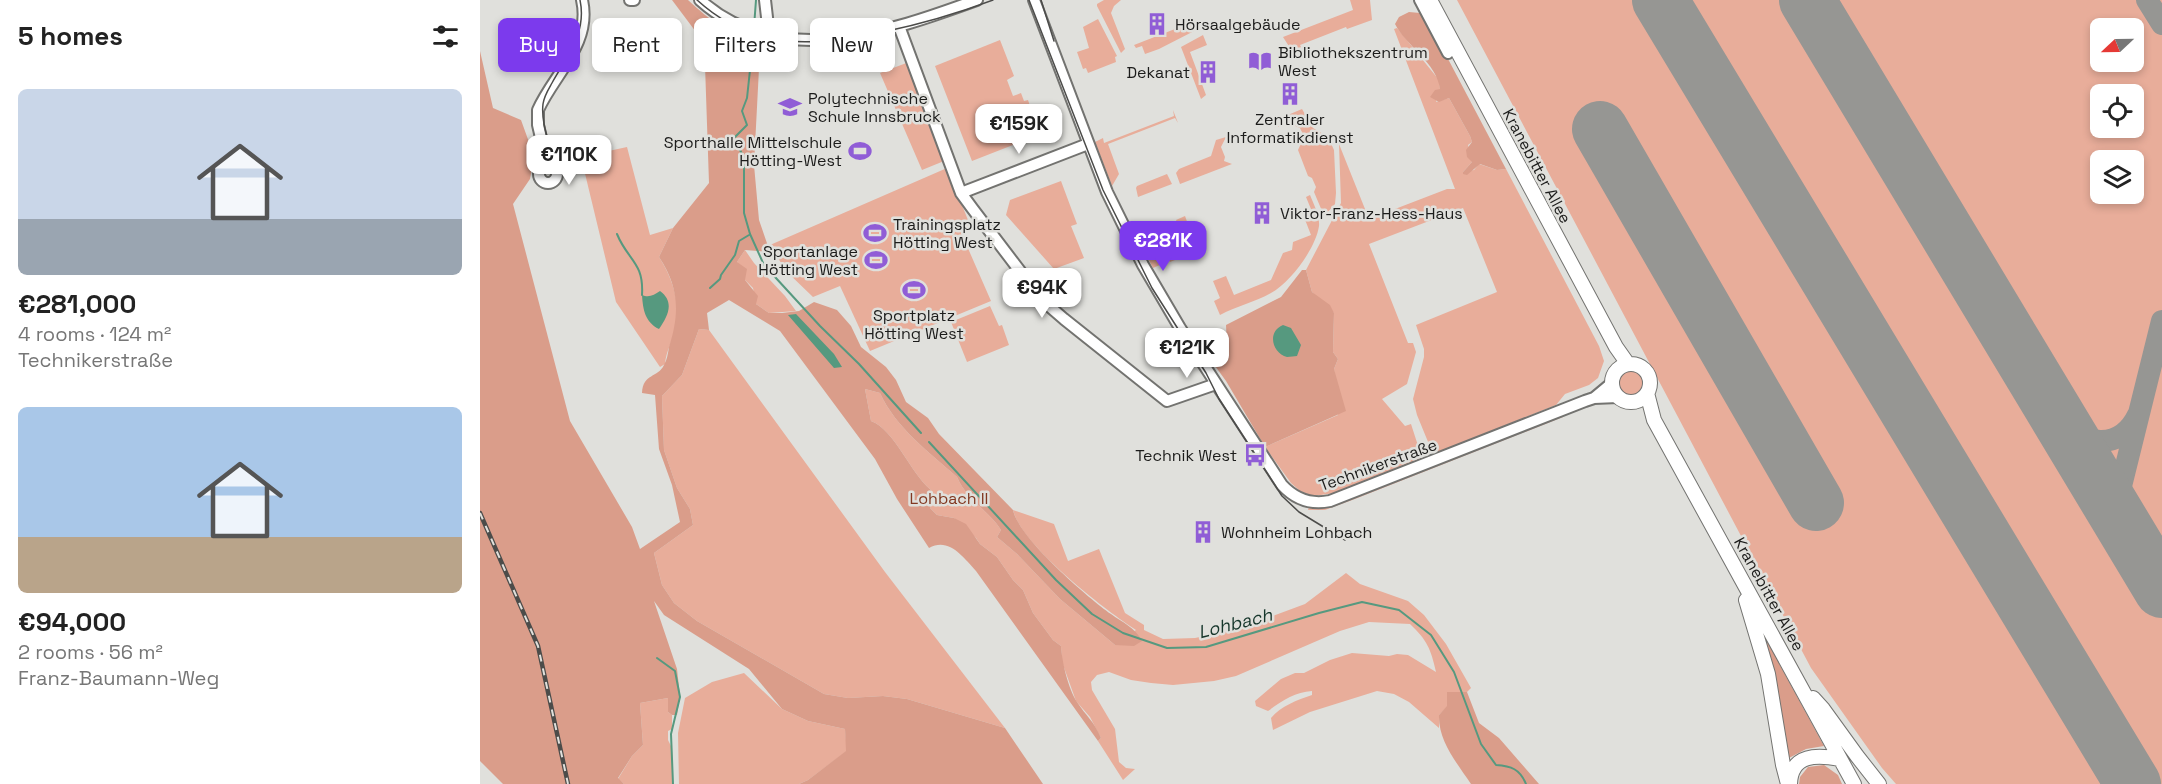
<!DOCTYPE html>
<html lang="en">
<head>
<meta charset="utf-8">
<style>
  :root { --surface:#fff; --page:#f6f6f6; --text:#222; --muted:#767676; --accent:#7c3aed }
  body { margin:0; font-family:"Space Grotesk",sans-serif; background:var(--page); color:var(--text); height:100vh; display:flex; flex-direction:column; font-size:22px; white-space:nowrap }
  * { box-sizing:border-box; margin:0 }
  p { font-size:20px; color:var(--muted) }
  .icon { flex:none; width:33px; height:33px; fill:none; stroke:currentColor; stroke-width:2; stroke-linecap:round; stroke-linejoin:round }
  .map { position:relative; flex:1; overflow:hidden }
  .side { display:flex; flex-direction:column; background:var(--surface); width:480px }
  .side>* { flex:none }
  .hud { position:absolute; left:18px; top:18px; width:570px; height:54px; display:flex; gap:12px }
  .needle { width:39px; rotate:248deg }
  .fabs { position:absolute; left:1610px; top:18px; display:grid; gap:12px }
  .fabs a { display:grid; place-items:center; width:54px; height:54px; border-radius:9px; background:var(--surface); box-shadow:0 3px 9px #0003; font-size:30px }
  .price { position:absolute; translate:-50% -51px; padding:0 14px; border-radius:12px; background:#fff; color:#222; font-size:20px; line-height:39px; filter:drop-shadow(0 2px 3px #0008) }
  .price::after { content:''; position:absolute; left:50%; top:36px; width:18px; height:14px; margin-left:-9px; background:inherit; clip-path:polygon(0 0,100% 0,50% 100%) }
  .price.current { background:var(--accent); color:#fff }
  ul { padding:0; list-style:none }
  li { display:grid; align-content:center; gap:12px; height:318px; padding:0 18px }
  li span { display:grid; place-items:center; height:186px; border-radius:9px; color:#555 }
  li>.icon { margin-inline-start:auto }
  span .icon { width:108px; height:108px; fill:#fffc; stroke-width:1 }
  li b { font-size:26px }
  h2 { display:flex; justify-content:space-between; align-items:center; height:72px; padding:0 18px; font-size:26px }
  .pill { padding:0 21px; border-radius:9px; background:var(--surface); box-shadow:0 3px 9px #0003; font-size:21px; line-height:54px }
  .pill.current { background:var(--accent); color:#fff }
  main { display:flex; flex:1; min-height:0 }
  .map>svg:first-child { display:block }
  .green { fill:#e8ad9a; fill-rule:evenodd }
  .forest { fill:#da9d8a }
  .water { fill:#56997f }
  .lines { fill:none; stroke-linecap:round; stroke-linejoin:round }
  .stream { stroke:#56997f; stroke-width:2 }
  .taxiway { stroke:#969693; stroke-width:22 }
  .runway { stroke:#969693; stroke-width:56 }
  .minor-casing { stroke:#737370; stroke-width:14 }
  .major-casing { stroke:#737370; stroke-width:16 }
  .minor { stroke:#fff; stroke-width:10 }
  .major { stroke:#fff; stroke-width:14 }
  .tram { stroke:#4c4c4a; stroke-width:1.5 }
  .rail-casing { stroke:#4c4c4a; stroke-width:4.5 }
  .rail { stroke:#e0e0dc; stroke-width:2; stroke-dasharray:7; stroke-linecap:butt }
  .labels { text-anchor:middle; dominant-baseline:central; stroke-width:5; stroke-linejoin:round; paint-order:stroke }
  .poi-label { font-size:16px; fill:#1c1c1b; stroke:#e0e0dc; text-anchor:start }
  .street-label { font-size:16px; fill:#1c1c1b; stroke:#e0e0dc }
  .park-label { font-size:16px; fill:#823821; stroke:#e0e0dc }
  .water-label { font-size:18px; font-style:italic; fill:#16362b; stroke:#e0e0dc }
</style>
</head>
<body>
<main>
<section class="side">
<h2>5 homes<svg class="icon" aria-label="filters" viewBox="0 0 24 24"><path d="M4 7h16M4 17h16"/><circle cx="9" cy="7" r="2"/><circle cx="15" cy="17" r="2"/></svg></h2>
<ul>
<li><span style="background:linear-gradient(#c9d6e8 70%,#9aa5b1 0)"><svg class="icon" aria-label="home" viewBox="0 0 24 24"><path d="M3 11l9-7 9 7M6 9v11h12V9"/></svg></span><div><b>€281,000</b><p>4 rooms · 124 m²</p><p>Technikerstraße</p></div></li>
<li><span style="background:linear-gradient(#a9c7e8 70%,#b9a48a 0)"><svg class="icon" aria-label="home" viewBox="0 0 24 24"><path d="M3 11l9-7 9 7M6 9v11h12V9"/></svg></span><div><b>€94,000</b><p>2 rooms · 56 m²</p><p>Franz-Baumann-Weg</p></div></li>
</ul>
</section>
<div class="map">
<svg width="1682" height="784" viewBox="0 0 1682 784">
  <rect width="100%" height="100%" fill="#e0e0dc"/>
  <!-- green -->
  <path class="green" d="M624,0H641L634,6L631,13L645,49L641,53L617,6V4Z
    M870,0H890L892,20L867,29L866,27L820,45L821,47L812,51L803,37L873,10Z
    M977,0H1682V784H1416L1402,768L1331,668ZM1653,28V62H1620V28ZM1653,94V128H1620V94ZM1653,160V194H1620V160Z
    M618,19L637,56L635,57L636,62L608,73L606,68L603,69L597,52L609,48L603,27Z
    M718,20L720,28L679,49L665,54L662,46L656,48L654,45Z
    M917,28L959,80L960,89L956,102L969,98L990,136L992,142L988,145L992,162L983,172L994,170L999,164L1017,170L1026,169L1119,346L1124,361L1118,378L1109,385L1085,394L1076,405L953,454L937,415L933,399L944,357V349L936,325L1017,292L983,208L889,244L928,343H933L936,352L927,384L902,399L925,426L931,424L942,458L855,493L833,496L820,491L811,483L785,447L858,415L854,369L858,359L853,352L854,313L832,292L826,270L861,203L859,144L889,219L967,189H975L914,29Z
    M723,35L727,45L710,52L726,95L721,99L701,47Z
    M520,40L534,76L527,80L533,96L541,93L544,101L548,100L554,118L558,116L564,133L492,161L455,66Z
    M429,62L469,159L442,170L400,73Z
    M822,109L833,128L848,137L854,150L856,193L855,204L846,214L842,211L834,192L836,187L832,178L828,176L818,150L824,137L820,128L808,123L798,127L796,120Z
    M693,110L698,123L695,118L628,144L639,174L632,186L615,142L623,138L624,143L694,116Z
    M746,137L741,147L745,157L744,161L752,164L700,184L696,173L699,169L731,156L736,140Z
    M147,147L170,235L193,228L179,257C192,277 201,303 196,328C193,340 186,351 185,364L180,367L136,302L101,157Z
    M467,168L490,225L480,230L511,301L390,351L360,286L333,297L306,271L290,245Z
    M687,174L692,184L658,197L656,188L657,186Z
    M581,181L597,224L591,226L604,258L574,269L526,215L530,200Z
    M830,195C834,205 840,216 839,226C836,248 810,283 791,293C775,302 757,306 740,315L734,301L740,298L733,281L746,276L754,295L791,280L803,253L812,250L813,242L831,235L824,217L833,214L826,197Z
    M705,216L718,251L690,262L682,244L673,240L700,229L696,220Z
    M661,222L682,264L673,268L651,226Z
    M265,250L274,263L305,296L316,311L289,313L276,304L273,288L265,280L257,262Z
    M510,306L519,326L522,325L529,345L487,362L471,322Z
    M219,329L229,330L405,572L525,728L427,699L403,696L368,698L344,694L217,621L194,603L182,585L174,553L213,525L210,509L197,488L184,450L182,396L202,375Z
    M1138 383a13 13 0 1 1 26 0a13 13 0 1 1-26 0Z
    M385,389L400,393C416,428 449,452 477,477C486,499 509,511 521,530L517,537L537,554L580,599L635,645L656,630C625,610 541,545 533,510L574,524L588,561L619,549L645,613L664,625V630L683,639L715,638L758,629L825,604L866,573L880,584L928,601L944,615L966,644L991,688L987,692H967L968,706L959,715V728L929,702L914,694L897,691L830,712L793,730L791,718C801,706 817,700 832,695V691C815,692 802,701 788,711L776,706L775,701L801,679L815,673H824L850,660L872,653L909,656L917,654L928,655L956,672C951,649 947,640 930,624L889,622L860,631L756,676L734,681L693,685L671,683L651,680L629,672L617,675L611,682L612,690L635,729L639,762L646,768L655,769L643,780L618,741L621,738L610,717L596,701L582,662L581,646L573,640L553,613L543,590L533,580L517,557L500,544L496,538L474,518L457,515L450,508L451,490C430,473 415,430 391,421Z
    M1083,414V417L875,499L845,510H828L829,507L850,506Z
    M264,673L302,709L328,721L365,729L367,751L328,780L319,784H199L198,733L205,698L232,682Z
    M188,698V712L192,715V729L188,731V740L192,748L193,784H144L138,779L152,756L163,745L160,703Z"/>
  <!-- forest -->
  <path class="forest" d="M192,0H208C219,10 230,20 243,27C257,35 271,36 280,49L274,165L279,220L290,252L265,250L257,262L267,269L265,280L278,296L276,304L289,313H302L319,311L334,302L357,310L371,326L381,347L406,367L416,380L426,402L448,418L459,434L533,510C539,538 606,596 631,614C643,623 655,627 662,641L654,646L635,645L580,599L537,554L517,537L521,530C509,511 486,499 477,477C449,452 416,428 400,393L385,389L391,421C415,430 430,473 451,490L450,508L457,515L474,518L486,524L500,544L517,557L533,580L543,590L553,613L573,640L581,646C582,662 588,688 597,702C606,716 614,721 621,738L618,741L496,571C483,557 469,537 449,548L417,499L395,459L300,331L249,300L227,313L229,330L219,329L202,375L182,396L184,450L197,488L210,509L213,525L174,553L182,585L194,603L217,621L344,694L368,698L403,696L427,699L525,728L563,784H319L328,780L366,751L365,729L328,721L302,709L269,669L184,615L174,601L197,669L200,696L197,715H192L188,712V698L160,703L163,745L152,756L138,778L144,784H23L0,761V51L13,108L41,120L54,156L50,179L33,204L90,421L152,527L160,549L200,522L192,485L179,449L175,395L162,393C163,373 178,378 184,365C187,360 188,353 189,347C200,313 199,287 179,257L193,228L229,183L225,65L216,32Z
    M929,12L940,13L947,19L1026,169L1017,170L1000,164L987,175L983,174V172L992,162L987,157L986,150L992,142L990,136L969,98L959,102L950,97L955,90L960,89C957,63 926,46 915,24L919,17Z
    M822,270H826L832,292L850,305L854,313L853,352L858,359L854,369L866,411L785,447L746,381L717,341L747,346L746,325L801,297Z
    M1288,643L1344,746L1326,749L1309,758L1285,644Z
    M967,692H987L999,723L1019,738L1059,784H991C977,763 958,741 959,715L967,706Z
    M1344,765L1358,775L1362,784H1319L1320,777L1328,767Z"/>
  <!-- water -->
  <path class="water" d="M180,291C195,302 188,316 179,329C165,322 163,310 162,295C169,298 174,295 180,291Z
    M316,314L354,354L362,367L354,368L308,315Z
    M803,325L811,328L821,345L817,356C814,356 811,357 807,357C793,354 786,332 803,325Z"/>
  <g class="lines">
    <!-- stream -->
    <path class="stream" d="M274,27L276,0
      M274,33L267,98L262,111L267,125L254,138L264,158V213L270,234L284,265L340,326L379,364L441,433
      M137,234C148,261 164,262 162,295
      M230,288L240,279L241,275L255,255L259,241L269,235
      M449,442L576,580L612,614L643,633L687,648L726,647L839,613L882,602L919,610L951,635L974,672L1001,744L1016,765C1031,766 1040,769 1046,784
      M177,658L195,671L200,697L191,734L193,784"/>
    <!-- taxiway -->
    <path class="taxiway" d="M1667,0L1682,24
      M1579,418C1602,446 1640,452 1658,415
      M1646,530L1638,512V498L1682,321"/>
    <!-- runway -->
    <path class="runway" d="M1180,0L1653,784
      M1327,0L1682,590
      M1120,129L1336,503"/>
    <!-- minor casing -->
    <g class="minor-casing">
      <path id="minor" d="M150,0H154
        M220,0C299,71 409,32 497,0
        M285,0L288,26L285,36
        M554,0L627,192L663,265L700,328L802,485C815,499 831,505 850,501L1105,401L1114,398L1138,397
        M940,0L968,53
        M419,26L481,193L492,208L562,300L584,319L687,401L736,384
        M67,164L58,125V110C74,74 112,44 102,0
        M59 174a9 9 0 1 1 18 0a9 9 0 1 1-18 0Z
        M481,193L608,144
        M1114,398L1132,383"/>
    </g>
    <!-- major casing -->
    <g class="major-casing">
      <path id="major" d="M950,0L1136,347L1148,364
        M1132 383a19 19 0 1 1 38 0a19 19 0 1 1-38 0Z
        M1167,393L1174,420L1374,784
        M1266,600L1288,674L1303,765L1308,784
        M1333,698L1343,709L1377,756L1399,784
        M1310,784C1311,753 1338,755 1360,759"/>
    </g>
    <!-- minor -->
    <use href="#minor" class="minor"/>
    <!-- major -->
    <use href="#major" class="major"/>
    <!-- tram -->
    <path class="tram" d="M217,0C273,51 333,47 403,32C441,24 476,14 513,0
      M549,0L623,190L672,288L726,373L739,399L802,496L819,512L865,540
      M561,0L574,41
      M72,155C68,139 61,121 63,104C64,96 68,90 72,83C87,56 107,33 100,0"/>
    <!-- rail casing -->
    <g class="rail-casing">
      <path id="rail" d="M0,513L58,646L88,784"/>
    </g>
    <!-- rail -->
    <use href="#rail" class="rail"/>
  </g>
  <!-- icons -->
  <defs>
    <g id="building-bare" transform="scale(1.8)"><path d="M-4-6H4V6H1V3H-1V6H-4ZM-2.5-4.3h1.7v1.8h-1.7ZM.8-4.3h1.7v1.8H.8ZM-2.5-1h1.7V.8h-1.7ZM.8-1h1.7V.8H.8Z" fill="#905dd6" stroke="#e0e0dc" stroke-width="2.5" paint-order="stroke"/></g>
    <g id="library-bare" transform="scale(1.8)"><path d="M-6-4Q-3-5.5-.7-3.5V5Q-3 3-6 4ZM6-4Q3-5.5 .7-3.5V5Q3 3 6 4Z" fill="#905dd6" stroke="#e0e0dc" stroke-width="2.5" paint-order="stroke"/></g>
    <g id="school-bare" transform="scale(1.8)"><path d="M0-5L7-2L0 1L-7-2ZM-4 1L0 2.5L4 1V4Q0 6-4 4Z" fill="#905dd6" stroke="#e0e0dc" stroke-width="2.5" paint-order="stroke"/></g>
    <g id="stadium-bare" transform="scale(1.8)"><path d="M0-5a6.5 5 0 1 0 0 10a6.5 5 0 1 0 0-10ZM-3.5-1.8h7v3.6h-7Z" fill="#905dd6" stroke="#e0e0dc" stroke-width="2.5" paint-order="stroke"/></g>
    <g id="bus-bare" transform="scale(1.8)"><path d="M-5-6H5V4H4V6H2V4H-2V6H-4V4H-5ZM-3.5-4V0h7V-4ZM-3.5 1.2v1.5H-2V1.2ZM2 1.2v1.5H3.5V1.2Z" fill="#905dd6" stroke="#e0e0dc" stroke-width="2.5" paint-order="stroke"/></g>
  </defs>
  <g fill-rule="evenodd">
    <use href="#building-bare" x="677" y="24"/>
    <use href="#library-bare" x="780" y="61"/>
    <use href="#building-bare" x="728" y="72"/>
    <use href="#building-bare" x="810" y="94"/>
    <use href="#school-bare" x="310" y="107"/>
    <use href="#stadium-bare" x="380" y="151"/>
    <use href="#building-bare" x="782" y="213"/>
    <use href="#stadium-bare" x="395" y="233"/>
    <use href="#stadium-bare" x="396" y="260"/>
    <use href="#stadium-bare" x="434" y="290"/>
    <use href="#bus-bare" x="775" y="455"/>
    <use href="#building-bare" x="723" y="532"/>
  </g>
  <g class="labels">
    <!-- poi labels -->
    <g class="poi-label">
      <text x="695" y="24">Hörsaalgebäude</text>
      <text x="798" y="52">Bibliothekszentrum<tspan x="798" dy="18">West</tspan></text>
      <text x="710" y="72" text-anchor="end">Dekanat</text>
      <text x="328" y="98">Polytechnische<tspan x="328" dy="18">Schule Innsbruck</tspan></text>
      <text x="810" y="119" text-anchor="middle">Zentraler<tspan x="810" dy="18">Informatikdienst</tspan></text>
      <text x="362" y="142" text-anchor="end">Sporthalle Mittelschule<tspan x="362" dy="18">Hötting-West</tspan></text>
      <text x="800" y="213">Viktor-Franz-Hess-Haus</text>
      <text x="413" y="224">Trainingsplatz<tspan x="413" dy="18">Hötting West</tspan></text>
      <text x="378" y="251" text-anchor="end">Sportanlage<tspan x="378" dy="18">Hötting West</tspan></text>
      <text x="434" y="315" text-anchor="middle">Sportplatz<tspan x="434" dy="18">Hötting West</tspan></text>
      <text x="757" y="455" text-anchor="end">Technik West</text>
      <text x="741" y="532">Wohnheim Lohbach</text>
    </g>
    <!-- street labels -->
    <g class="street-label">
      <text transform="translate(1057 166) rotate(62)">Kranebitter Allee</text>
      <text transform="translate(898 465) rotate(-20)">Technikerstraße</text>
      <text transform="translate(1289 594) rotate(61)">Kranebitter Allee</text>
    </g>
    <!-- park labels -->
    <g class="park-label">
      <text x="469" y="498">Lohbach II</text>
    </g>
    <!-- water labels -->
    <g class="water-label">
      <text transform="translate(755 623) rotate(-14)">Lohbach</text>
    </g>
  </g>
</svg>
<div class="fabs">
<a><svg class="needle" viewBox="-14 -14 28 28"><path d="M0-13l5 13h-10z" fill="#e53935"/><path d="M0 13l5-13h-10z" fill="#767676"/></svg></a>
<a><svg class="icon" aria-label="locate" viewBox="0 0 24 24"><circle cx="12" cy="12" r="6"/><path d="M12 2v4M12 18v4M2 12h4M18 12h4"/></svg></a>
<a><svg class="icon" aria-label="layers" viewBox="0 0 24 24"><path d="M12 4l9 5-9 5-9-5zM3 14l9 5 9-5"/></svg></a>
</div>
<b class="price" style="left:539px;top:155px">€159K</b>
<b class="price" style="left:89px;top:186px">€110K</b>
<b class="price current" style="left:683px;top:272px">€281K</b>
<b class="price" style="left:562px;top:319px">€94K</b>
<b class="price" style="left:707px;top:379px">€121K</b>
<div class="hud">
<a class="pill current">Buy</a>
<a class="pill">Rent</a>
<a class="pill">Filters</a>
<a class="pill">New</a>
</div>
</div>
</main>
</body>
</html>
